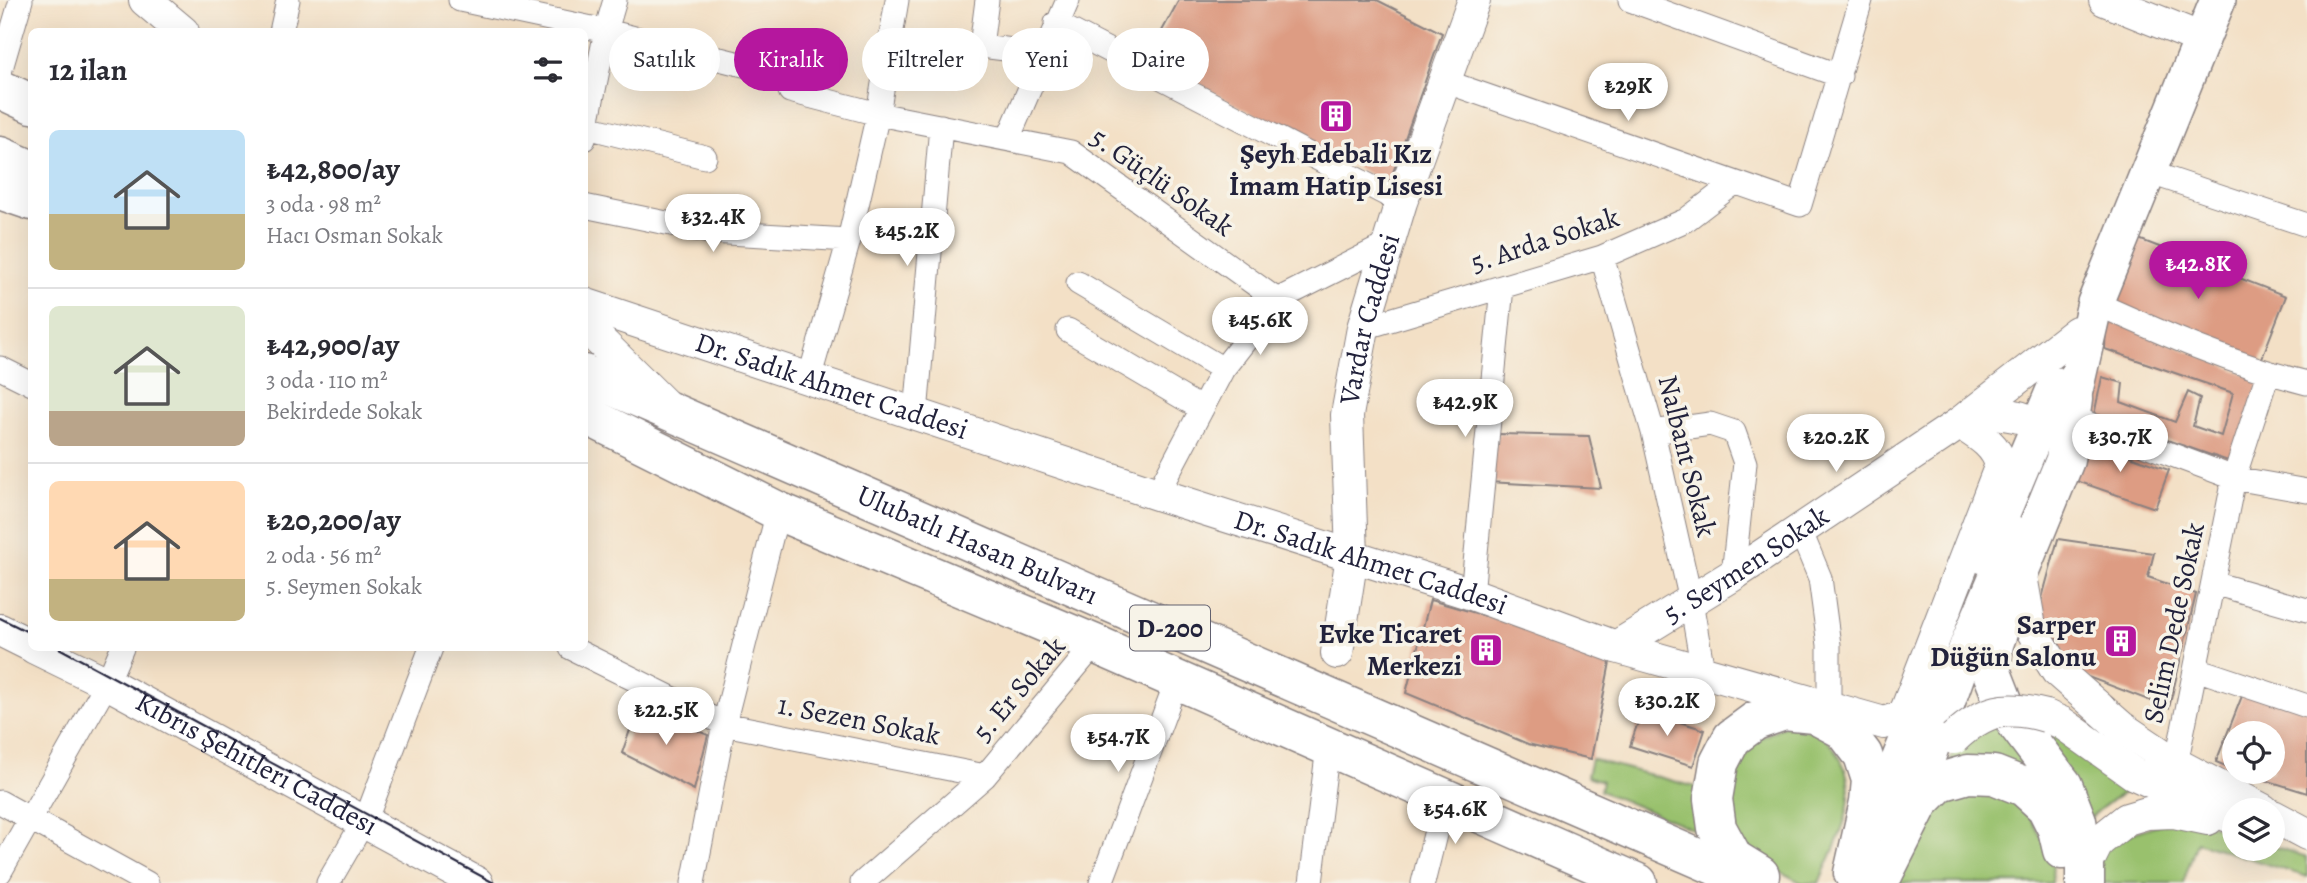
<!DOCTYPE html>
<html lang="tr">
<head>
<meta charset="utf-8">
<style>
  :root { --surface:#fff; --page:#f2f2f3; --text:#2b2b33; --muted:#7c7c81; --line:#e1e1e2; --accent:#b5179e }
  body { margin:0; font-family:Alegreya,serif; background:var(--page); color:var(--text); height:100vh; display:flex; flex-direction:column; font-size:26px; white-space:nowrap }
  * { box-sizing:border-box; margin:0 }
  p { font-size:23px; color:var(--muted) }
  .icon { flex:none; width:38px; height:38px; fill:none; stroke:currentColor; stroke-width:2; stroke-linecap:round; stroke-linejoin:round }
  .map { position:relative; flex:1; overflow:hidden }
  .details { position:absolute; left:28px; top:28px; width:560px; height:623px; display:flex; flex-direction:column; background:var(--surface); border-radius:10px; box-shadow:0 7px 28px #0002 }
  .details>* { flex:none }
  .hud { position:absolute; left:609px; top:28px; width:665px; height:63px; display:flex; gap:14px }
  .fabs { position:absolute; left:2222px; top:721px; display:grid; gap:14px }
  .fabs a { display:grid; place-items:center; width:63px; height:63px; border-radius:50%; background:var(--surface); box-shadow:0 7px 28px #0002; font-size:35px }
  .price { position:absolute; translate:-50% -60px; padding:0 16px; border-radius:24px; background:#fff; color:#222; font-size:23px; line-height:46px; filter:drop-shadow(0 2px 4px #0008) }
  .price::after { content:''; position:absolute; left:50%; top:42px; width:21px; height:16px; margin-left:-10px; background:inherit; clip-path:polygon(0 0,100% 0,50% 100%) }
  .price.selected { background:var(--accent); color:#fff }
  ul { padding:0; list-style:none }
  li { display:flex; align-items:center; gap:21px; height:175px; padding:0 21px }
  li+li { border-top:2px solid var(--line) }
  li span { display:grid; place-items:center; flex:none; width:196px; height:140px; border-radius:10px; color:#555 }
  li>.icon { margin-inline-start:auto }
  span .icon { width:84px; height:84px; fill:#fffc; stroke-width:1 }
  li b { font-size:30px }
  h2 { display:flex; justify-content:space-between; align-items:center; height:84px; padding:0 21px; font-size:30px }
  .pill { padding:0 24px; border-radius:32px; background:var(--surface); box-shadow:0 7px 28px #0002; font-size:24px; line-height:63px }
  .pill.selected { background:var(--accent); color:#fff }
  .map>svg:first-child { display:block }
  .green { fill:#99c16d; stroke:#5e7254; stroke-width:2 }
  .building { fill:#dd9c83 }
  .lines { fill:none; stroke-linecap:round; stroke-linejoin:round }
  .street-casing { stroke:#8a8180; stroke-width:25 }
  .secondary-casing { stroke:#8a8180; stroke-width:34 }
  .primary-casing { stroke:#8a8180; stroke-width:38 }
  .highway-casing { stroke:#8a8180; stroke-width:41 }
  .street { stroke:#fff; stroke-width:23 }
  .secondary { stroke:#fff; stroke-width:32 }
  .primary { stroke:#fff; stroke-width:35 }
  .highway { stroke:#fff; stroke-width:38 }
  .tram { stroke:#22223b; stroke-width:2 }
  .secondary-bridge-casing { stroke:#8a8180; stroke-width:34; stroke-linecap:butt }
  .secondary-bridge { stroke:#fff; stroke-width:32 }
  .labels { text-anchor:middle; dominant-baseline:central; stroke-width:7; stroke-linejoin:round; paint-order:stroke }
  .shield { fill:#f7f3e8; stroke:#62616f; stroke-width:2 }
  .shield-label { font-size:26px; font-weight:bold; fill:#22223b }
  .poi-label { font-size:28px; font-weight:bold; fill:#22223b; stroke:#f7f3e8; text-anchor:end }
  .street-label { font-size:28px; fill:#22223b; stroke:#f7f3e8 }
</style>
</head>
<body>
<div class="map">
<svg width="2307" height="883" viewBox="0 0 2307 883">
  <rect width="100%" height="100%" fill="#f7f3e8"/>
  <filter id="ink" filterUnits="userSpaceOnUse"><feTurbulence type="fractalNoise" baseFrequency=".0143" numOctaves="2"/><feDisplacementMap in="SourceGraphic" scale="14" xChannelSelector="R" yChannelSelector="G"/><feConvolveMatrix kernelMatrix="1 2 1 2 8 2 1 2 1" color-interpolation-filters="sRGB"/></filter>
  <filter id="wash" filterUnits="userSpaceOnUse"><feTurbulence type="fractalNoise" baseFrequency=".00686" numOctaves="4" result="noise"/><feDisplacementMap in="SourceGraphic" scale="28" xChannelSelector="R" yChannelSelector="G"/><feGaussianBlur stdDeviation="1.57" result="paint"/><feColorMatrix in="noise" values="0 0 0 0 0 0 0 0 0 0 0 0 0 0 0 0 0 1.4 0 .05"/><feComposite in="paint" operator="in"/></filter>
  <g filter="url(#wash)">
    <rect width="100%" height="100%" fill="#f3e0c6"/>
    <!-- green -->
    <path class="green" d="M2021,709L2148,780C2123,791 2104,804 2085,823Z
      M1999,715L2044,784L1949,762L1957,747Z
      M1785,725C1796,728 1812,729 1821,735C1830,740 1836,751 1841,760C1863,801 1835,844 1819,883H1802L1745,853L1734,841L1724,771L1735,751Z
      M1591,759L1696,787L1705,834L1600,791L1602,781L1587,776Z
      M1979,786L2022,803L2053,858L2052,883H1889L1941,799Z
      M2184,816L2235,833V849H2273V846L2307,857V877L2197,842L2183,883H2094L2105,842Z"/>
    <g id="blocks">
      <!-- building -->
      <path class="building" d="M1179,0H1377L1442,33L1390,181L1371,175L1147,58Z
        M2136,238L2286,296L2260,363L2110,305Z
        M2106,318L2260,380L2234,463L2094,415L2102,377L2123,383L2121,402L2175,422L2188,392L2200,398L2193,426L2221,436L2233,393L2105,349Z
        M1497,434L1589,436L1601,488L1488,482Z
        M2085,440L2169,470L2155,508L2071,479Z
        M2058,539L2154,553L2148,577L2196,594L2169,708L2075,672L2039,609Z
        M1430,600L1612,652L1591,759L1528,744L1406,693Z
        M2244,691L2307,709V793L2240,772H2273V733H2235V770L2216,762Z
        M649,710L708,735L694,790L622,753L636,713Z
        M1642,710L1705,730L1693,766L1630,746Z"/>
    </g>
  </g>
  <g filter="url(#ink)">
    <use href="#blocks" fill-opacity="0" stroke="#8a8180" stroke-width="2"/>
    <g class="lines">
      <!-- street casing -->
      <g class="street-casing">
        <path id="street" d="M460,0L606,31L752,67
          M987,0L981,46L1045,54
          M1630,0L1840,76
          M1056,23L1401,202
          M281,32L288,0
          M0,72L21,0
          M1444,81L1800,205L1861,0
          M790,91L878,114L1071,152L1277,300
          M587,127L705,157
          M584,139L606,31L615,0
          M1008,139L1068,0
          M2148,172L2307,225
          M584,206L710,232L849,240
          M1602,257L1653,432L1691,601L1703,671
          M1078,283L1223,369
          M2095,303C2164,334 2234,365 2307,383
          M1363,328L1602,257L1686,220L1733,184
          M1068,330L1202,409
          M0,368L32,384
          M809,379L849,240L878,114L897,0
          M916,414L941,126
          M2071,417L2234,478L2307,491
          M1653,432L1710,424L1734,432L1745,463L1733,575
          M1157,494L1223,369L1277,300L1388,244
          M1800,530L1820,578L1829,645V707
          M2213,583L2307,610
          M1472,594L1502,287
          M571,648L724,724L985,776
          M2196,669L2307,706
          M2176,764L2234,478L2268,373
          M0,802L147,883
          M0,872L107,683L122,648
          M328,883L368,814L431,648
          M693,883L724,724L778,511
          M862,883L985,776L1095,644
          M1101,883L1177,680
          M1311,883L1328,747
          M1423,883L1444,798"/>
      </g>
      <!-- secondary casing -->
      <g class="secondary-casing">
        <g id="secondary">
          <path d="M145,0L183,32"/>
          <path d="M2105,0L2202,39"/>
          <path id="s1" d="M584,304L1157,494L1472,594L1616,647L1884,723L1904,716L2001,465C1996,444 1977,434 1960,423"/>
          <path d="M584,325L665,405"/>
          <path d="M1970,415C1996,412 2016,413 2039,425"/>
          <path d="M2020,570L2030,627L2057,671L2121,727L2176,764L2263,810"/>
          <path d="M0,630L32,646"/>
          <path id="s2" d="M1616,647L1733,575L1960,423L2077,332"/>
          <path id="s3" d="M35,648L107,683L477,883"/>
          <path id="s4" d="M1337,653L1352,556L1347,415L1363,328L1401,202L1474,0"/>
          <path d="M2046,716L2062,723L2134,774L2235,819"/>
          <path d="M2273,816L2307,834"/>
          <path d="M2085,868L2098,842L2127,819L2147,813L2174,812L2208,819"/>
        </g>
      </g>
      <!-- primary casing -->
      <g class="primary-casing">
        <path id="primary" d="M2062,425L2073,399L2095,303L2218,0
          M1984,556L2056,385
          M1907,815L1968,644L2015,534
          M1873,824L1935,672"/>
      </g>
      <!-- highway casing -->
      <g class="highway-casing">
        <g id="highway">
          <path d="M0,89L32,104"/>
          <path d="M0,156L32,170"/>
          <path d="M0,190L32,201"/>
          <path id="s5" d="M584,374L1755,883"/>
          <path d="M2073,399L2065,460L2020,570L1994,644L1991,670L2007,711L2063,785L2077,821L2085,868V883"/>
          <path d="M584,414L778,511L1095,644L1638,883"/>
          <path d="M1760,875L1734,859L1717,828L1713,799L1719,763L1732,738L1755,721L1784,711L1814,714L1844,730L1863,755L1871,780L1869,802L1853,873"/>
          <path d="M1879,883L1920,802L1940,782L1968,774L1994,775L2024,787L2046,807L2057,829L2062,850"/>
        </g>
      </g>
      <!-- street -->
      <use href="#street" class="street"/>
      <!-- secondary -->
      <use href="#secondary" class="secondary"/>
      <!-- primary -->
      <use href="#primary" class="primary"/>
      <!-- highway -->
      <use href="#highway" class="highway"/>
      <!-- tram -->
      <path class="tram" d="M0,618L32,634
        M59,648L494,883"/>
      <!-- secondary-bridge casing -->
      <g class="secondary-bridge-casing">
        <path id="secondary-bridge" d="M1954,738C1985,709 2006,705 2046,716"/>
      </g>
      <!-- secondary-bridge -->
      <use href="#secondary-bridge" class="secondary-bridge"/>
    </g>
  </g>
  <!-- icons -->
  <defs>
    <g id="building-square" transform="scale(1.75)"><rect x="-9" y="-9" width="18" height="18" rx="4" fill="#b5179e" stroke="#f7f3e8"/><path d="M-4-6H4V6H1V3H-1V6H-4ZM-2.5-4.3h1.7v1.8h-1.7ZM.8-4.3h1.7v1.8H.8ZM-2.5-1h1.7V.8h-1.7ZM.8-1h1.7V.8H.8Z" fill="#fff"/></g>
  </defs>
  <g fill-rule="evenodd">
    <use href="#building-square" x="1336" y="116"/>
    <use href="#building-square" x="2121" y="641"/>
    <use href="#building-square" x="1486" y="650"/>
  </g>
  <g class="labels">
    <!-- shield labels -->
    <rect class="shield" x="1130" y="605.5" width="80" height="45" rx="5"/>
    <g class="shield-label">
      <text x="1170" y="628">D-200</text>
    </g>
    <!-- poi labels -->
    <g class="poi-label">
      <text x="1336" y="154" text-anchor="middle">Şeyh Edebali Kız<tspan x="1336" dy="32">İmam Hatip Lisesi</tspan></text>
      <text x="2096" y="625">Sarper<tspan x="2096" dy="32">Düğün Salonu</tspan></text>
      <text x="1462" y="634">Evke Ticaret<tspan x="1462" dy="32">Merkezi</tspan></text>
    </g>
    <!-- street labels -->
    <g class="street-label">
      <text transform="translate(1162 182) rotate(35)">5. Güçlü Sokak</text>
      <text transform="translate(1545 240) rotate(-18)">5. Arda Sokak</text>
      <text stroke="none"><textPath href="#s4" startOffset="338">Vardar Caddesi</textPath></text>
      <text stroke="none"><textPath href="#s1" startOffset="261">Dr. Sadık Ahmet Caddesi</textPath></text>
      <text transform="translate(1687 456) rotate(76)">Nalbant Sokak</text>
      <text stroke="none"><textPath href="#s5" startOffset="429">Ulubatlı Hasan Bulvarı</textPath></text>
      <text stroke="none"><textPath href="#s1" startOffset="828">Dr. Sadık Ahmet Caddesi</textPath></text>
      <text stroke="none"><textPath href="#s2" startOffset="154">5. Seymen Sokak</textPath></text>
      <text transform="translate(2174 623) rotate(-78)">Selim Dede Sokak</text>
      <text transform="translate(1019 689) rotate(-50)">5. Er Sokak</text>
      <text transform="translate(859 720) rotate(11)">1. Sezen Sokak</text>
      <text stroke="none"><textPath href="#s3" startOffset="250">Kıbrıs Şehitleri Caddesi</textPath></text>
    </g>
  </g>
</svg>
<div class="fabs">
<a><svg class="icon" aria-label="locate" viewBox="0 0 24 24"><circle cx="12" cy="12" r="6"/><path d="M12 2v4M12 18v4M2 12h4M18 12h4"/></svg></a>
<a><svg class="icon" aria-label="layers" viewBox="0 0 24 24"><path d="M12 4l9 5-9 5-9-5zM3 14l9 5 9-5"/></svg></a>
</div>
<b class="price" style="left:1628px;top:123px">₺29K</b>
<b class="price" style="left:713px;top:254px">₺32.4K</b>
<b class="price" style="left:907px;top:268px">₺45.2K</b>
<b class="price selected" style="left:2198px;top:301px">₺42.8K</b>
<b class="price" style="left:1260px;top:357px">₺45.6K</b>
<b class="price" style="left:1465px;top:439px">₺42.9K</b>
<b class="price" style="left:1836px;top:474px">₺20.2K</b>
<b class="price" style="left:2120px;top:474px">₺30.7K</b>
<b class="price" style="left:1667px;top:738px">₺30.2K</b>
<b class="price" style="left:666px;top:747px">₺22.5K</b>
<b class="price" style="left:1118px;top:774px">₺54.7K</b>
<b class="price" style="left:1455px;top:846px">₺54.6K</b>
<div class="hud">
<a class="pill">Satılık</a>
<a class="pill selected">Kiralık</a>
<a class="pill">Filtreler</a>
<a class="pill">Yeni</a>
<a class="pill">Daire</a>
</div>
<section class="details">
<h2>12 ilan<svg class="icon" aria-label="filters" viewBox="0 0 24 24"><path d="M4 7h16M4 17h16"/><circle cx="9" cy="7" r="2"/><circle cx="15" cy="17" r="2"/></svg></h2>
<ul>
<li><span style="background:linear-gradient(#bfe0f5 60%,#c2b280 0)"><svg class="icon" aria-label="home" viewBox="0 0 24 24"><path d="M3 11l9-7 9 7M6 9v11h12V9"/></svg></span><div><b>₺42,800/ay</b><p>3 oda · 98 m²</p><p>Hacı Osman Sokak</p></div></li>
<li><span style="background:linear-gradient(#dfe7d0 75%,#b9a48a 0)"><svg class="icon" aria-label="home" viewBox="0 0 24 24"><path d="M3 11l9-7 9 7M6 9v11h12V9"/></svg></span><div><b>₺42,900/ay</b><p>3 oda · 110 m²</p><p>Bekirdede Sokak</p></div></li>
<li><span style="background:linear-gradient(#ffd9b3 70%,#c2b280 0)"><svg class="icon" aria-label="home" viewBox="0 0 24 24"><path d="M3 11l9-7 9 7M6 9v11h12V9"/></svg></span><div><b>₺20,200/ay</b><p>2 oda · 56 m²</p><p>5. Seymen Sokak</p></div></li>
</ul>
</section>
</div>
</body>
</html>
